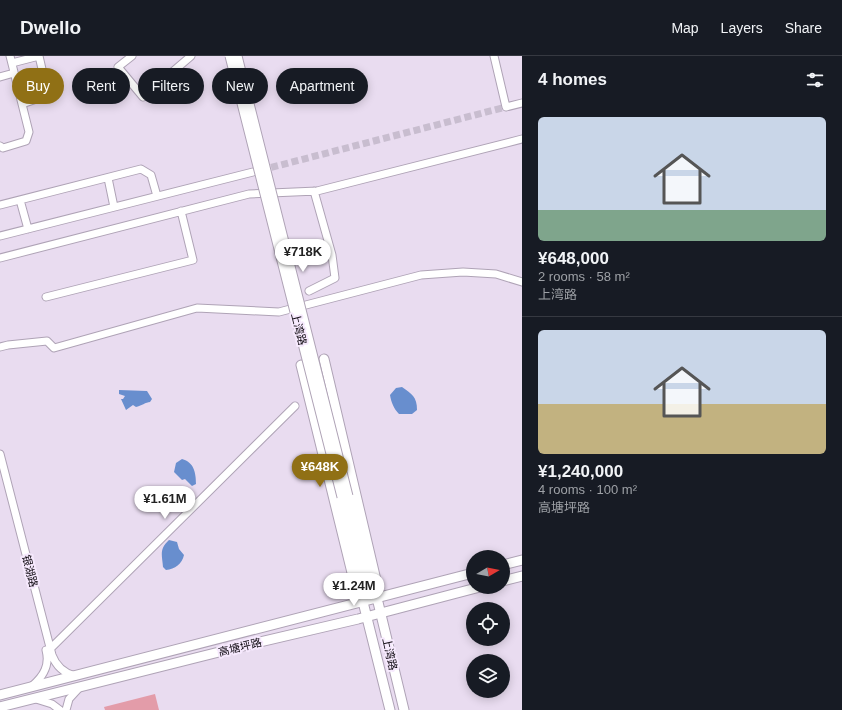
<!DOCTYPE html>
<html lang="en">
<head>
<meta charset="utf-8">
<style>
  :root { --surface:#171b24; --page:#20242c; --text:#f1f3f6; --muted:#9ea1a6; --line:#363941; --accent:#907015 }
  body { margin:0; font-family:Helvetica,"Noto Sans SC",sans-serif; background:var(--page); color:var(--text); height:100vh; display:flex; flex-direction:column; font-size:15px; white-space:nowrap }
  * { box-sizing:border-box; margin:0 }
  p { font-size:13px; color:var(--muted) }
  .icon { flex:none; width:22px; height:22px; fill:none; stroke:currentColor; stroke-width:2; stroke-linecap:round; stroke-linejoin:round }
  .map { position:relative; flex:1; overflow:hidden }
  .panel { display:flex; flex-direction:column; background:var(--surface); width:320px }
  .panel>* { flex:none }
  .top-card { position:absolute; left:12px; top:12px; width:380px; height:36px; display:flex; gap:8px }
  .needle { width:26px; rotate:80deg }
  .controls { position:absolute; left:466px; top:494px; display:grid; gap:8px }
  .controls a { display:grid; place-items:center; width:44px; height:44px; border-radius:50%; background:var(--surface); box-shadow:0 2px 10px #0003; font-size:20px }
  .price { position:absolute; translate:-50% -34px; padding:0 9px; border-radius:14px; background:#fff; color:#222; font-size:13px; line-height:26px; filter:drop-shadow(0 1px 2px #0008) }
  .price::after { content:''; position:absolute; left:50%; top:24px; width:12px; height:9px; margin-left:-6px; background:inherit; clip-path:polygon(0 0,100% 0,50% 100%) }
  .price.active { background:var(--accent); color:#fff }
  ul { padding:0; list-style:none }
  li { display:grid; align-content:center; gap:8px; height:212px; padding:0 16px }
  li+li { border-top:1px solid var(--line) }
  li span { display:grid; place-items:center; height:124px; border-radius:6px; color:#555 }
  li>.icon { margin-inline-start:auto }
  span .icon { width:72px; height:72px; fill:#fffc; stroke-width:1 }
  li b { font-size:17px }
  h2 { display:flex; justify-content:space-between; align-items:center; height:48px; padding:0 16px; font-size:17px }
  .pill { padding:0 14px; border-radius:18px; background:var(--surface); box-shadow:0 2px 10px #0003; font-size:14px; line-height:36px }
  .pill.active { background:var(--accent); color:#fff }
  header { display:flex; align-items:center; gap:24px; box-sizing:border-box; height:56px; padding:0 20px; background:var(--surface); border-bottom:1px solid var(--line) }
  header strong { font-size:19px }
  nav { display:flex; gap:22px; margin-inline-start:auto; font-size:14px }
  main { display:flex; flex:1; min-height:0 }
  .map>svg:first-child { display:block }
  .green { fill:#e39ca9 }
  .water { fill:#688ece }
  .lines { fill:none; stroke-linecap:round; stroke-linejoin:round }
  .minor-tunnel { stroke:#c8bdcf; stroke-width:7; stroke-dasharray:7 3.5; stroke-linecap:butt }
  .minor-casing { stroke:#afa3b6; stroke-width:9 }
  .major-casing { stroke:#afa3b6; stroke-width:11 }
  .minor { stroke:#fff; stroke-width:7 }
  .major { stroke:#fff; stroke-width:9 }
  .major-bridge-casing { stroke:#afa3b6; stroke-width:11; stroke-linecap:butt }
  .major-bridge { stroke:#fff; stroke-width:9 }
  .labels { text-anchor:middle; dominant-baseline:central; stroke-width:4; stroke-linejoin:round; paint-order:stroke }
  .street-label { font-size:11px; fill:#100b12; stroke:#f6e9fd }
</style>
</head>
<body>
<header>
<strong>Dwello</strong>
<nav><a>Map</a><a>Layers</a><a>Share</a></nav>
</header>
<main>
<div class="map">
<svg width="522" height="654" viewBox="0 0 522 654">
  <rect width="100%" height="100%" fill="#e9dcf0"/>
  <!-- green -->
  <path class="green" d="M155,638L159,654H105L104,651Z"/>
  <!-- water -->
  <path class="water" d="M402,331C412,338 417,341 417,354L412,358H399C394,353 391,346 390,339L396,332Z
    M119,334L147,335L152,343L150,346C146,346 141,350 136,351L133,349L126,354L121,343H123L125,340L119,338Z
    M182,403C194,406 196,417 196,428L192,430L185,423L182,424L174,416L176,407Z
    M169,484L177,486L179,493L184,499C182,508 175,513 166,514L163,511C162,499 159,493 169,484Z"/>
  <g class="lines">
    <!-- minor-tunnel -->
    <path class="minor-tunnel" d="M261,114L506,51"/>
    <!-- minor casing -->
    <g class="minor-casing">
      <path id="minor" d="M132,0L118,11L143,41L191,0
        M494,0L506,51L522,47
        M12,7L39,0L48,39L22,48
        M0,21L14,17
        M0,90L3,92L26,85L29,76L10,0
        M108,122L114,151
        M20,144L28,173
        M0,149L141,113L151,119L157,140
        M0,180L253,116
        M0,202L249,138L317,135L522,83
        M309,235L335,222L332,199L314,135
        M46,241L193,204L181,155
        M0,291L8,289L47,285L54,292L197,252L279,256L421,219L463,216L496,218L522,226
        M0,398L52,599C56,610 64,617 75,620
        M50,593L295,350
        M32,630C44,620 50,609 46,594
        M36,643L52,648L60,654
        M66,654L69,643L80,631"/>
    </g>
    <!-- major casing -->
    <g class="major-casing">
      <path id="major" d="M324,303L376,524L377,542
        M301,309L355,529L363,546
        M348,440L370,526L377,542L404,654
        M342,441L363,528V546L390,654
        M503,509L522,504
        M503,525L522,520
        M0,639L473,517
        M0,651L239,591L358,563L480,531"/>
    </g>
    <!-- minor -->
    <use href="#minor" class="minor"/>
    <!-- major -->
    <use href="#major" class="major"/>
    <!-- major-bridge casing -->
    <g class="major-bridge-casing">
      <path id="major-bridge" d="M230,0L342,441
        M237,0L348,440"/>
    </g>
    <!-- major-bridge -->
    <use href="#major-bridge" class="major-bridge"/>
  </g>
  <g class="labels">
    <!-- street labels -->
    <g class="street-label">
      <text transform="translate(299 273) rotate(76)">上湾路</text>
      <text transform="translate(30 515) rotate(76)">银湖路</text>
      <text transform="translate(240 591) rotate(-14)">高塘坪路</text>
      <text transform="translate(390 598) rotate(77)">上湾路</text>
    </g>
  </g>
</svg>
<div class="controls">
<a><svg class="needle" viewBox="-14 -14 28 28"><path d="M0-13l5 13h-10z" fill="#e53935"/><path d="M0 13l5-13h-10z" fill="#9ea1a6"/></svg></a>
<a><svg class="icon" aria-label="locate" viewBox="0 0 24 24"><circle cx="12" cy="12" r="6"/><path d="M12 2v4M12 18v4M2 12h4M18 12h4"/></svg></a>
<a><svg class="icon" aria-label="layers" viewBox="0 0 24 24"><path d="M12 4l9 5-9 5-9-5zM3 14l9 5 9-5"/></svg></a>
</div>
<b class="price" style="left:303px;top:217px">¥718K</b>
<b class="price active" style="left:320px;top:432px">¥648K</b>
<b class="price" style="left:165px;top:464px">¥1.61M</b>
<b class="price" style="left:354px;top:551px">¥1.24M</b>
<div class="top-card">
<a class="pill active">Buy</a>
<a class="pill">Rent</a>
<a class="pill">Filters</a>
<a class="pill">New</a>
<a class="pill">Apartment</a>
</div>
</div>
<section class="panel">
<h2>4 homes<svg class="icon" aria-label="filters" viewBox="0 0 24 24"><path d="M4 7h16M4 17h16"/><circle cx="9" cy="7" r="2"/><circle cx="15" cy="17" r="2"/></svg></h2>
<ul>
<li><span style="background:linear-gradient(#c9d6e8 75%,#7fa58c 0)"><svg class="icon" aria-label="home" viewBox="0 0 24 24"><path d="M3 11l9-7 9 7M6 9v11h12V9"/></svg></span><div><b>¥648,000</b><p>2 rooms · 58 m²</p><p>上湾路</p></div></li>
<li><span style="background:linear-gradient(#c9d6e8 60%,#c2b280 0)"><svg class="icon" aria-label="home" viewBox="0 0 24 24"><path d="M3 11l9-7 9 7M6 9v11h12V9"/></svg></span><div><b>¥1,240,000</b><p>4 rooms · 100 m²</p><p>高塘坪路</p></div></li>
</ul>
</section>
</main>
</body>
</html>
